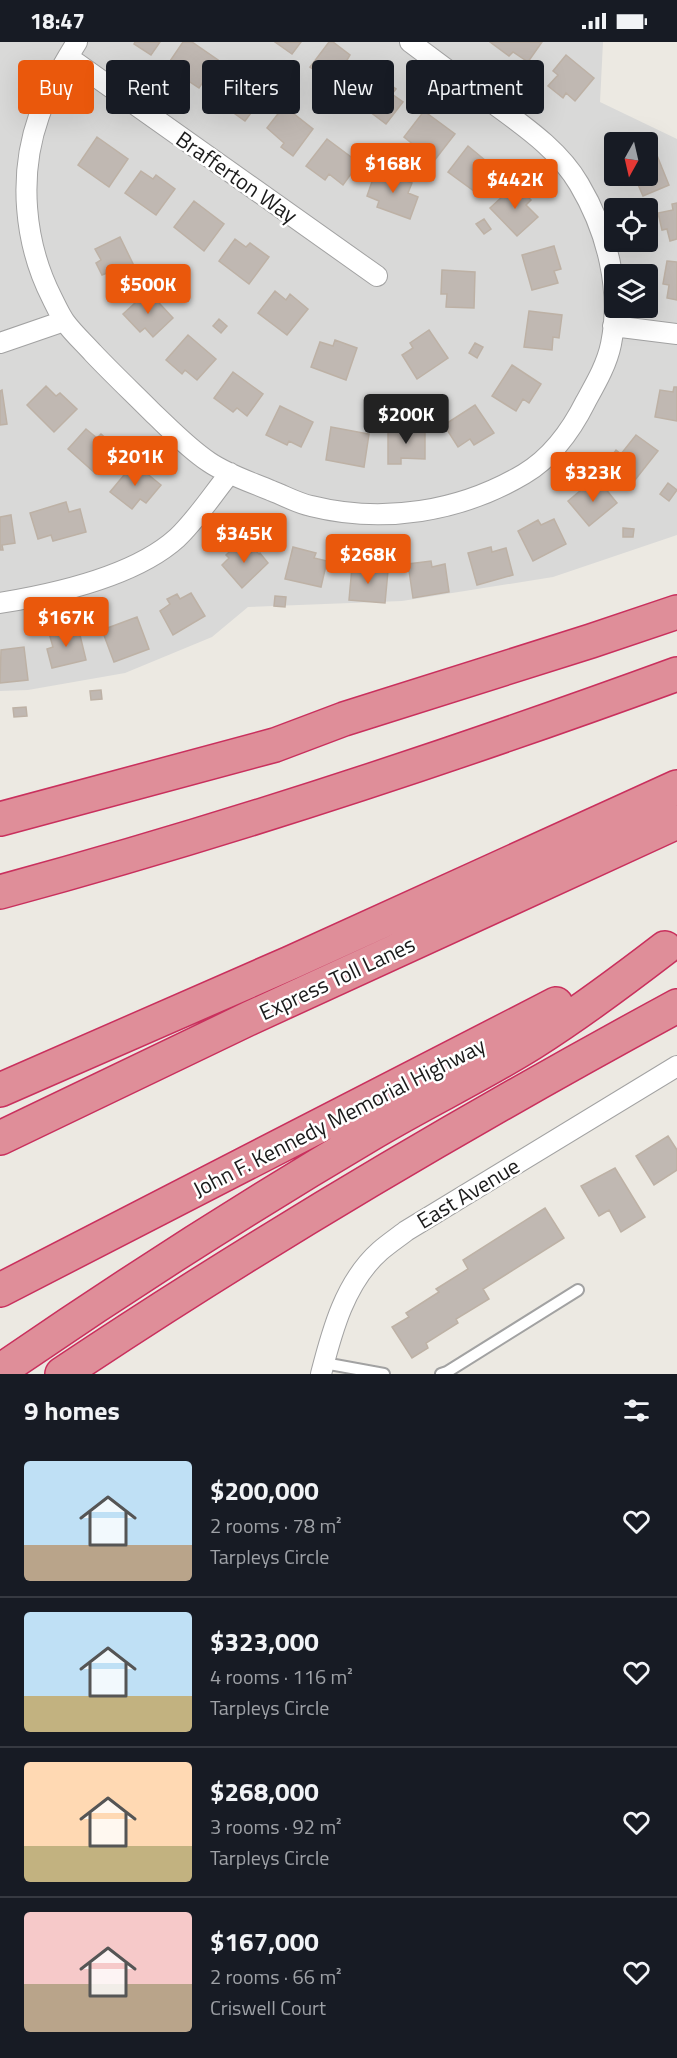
<!DOCTYPE html>
<html lang="en">
<head>
<meta charset="utf-8">
<style>
  :root { --surface:#171b24; --page:#242831; --text:#f1f3f6; --muted:#9ea1a6; --line:#363941; --accent:#ea580c }
  body { margin:0; font-family:"Titillium Web",sans-serif; background:var(--page); color:var(--text); height:100vh; display:flex; flex-direction:column; font-size:22px; white-space:nowrap }
  * { box-sizing:border-box; margin:0 }
  p { font-size:20px; color:var(--muted) }
  .icon { flex:none; width:33px; height:33px; fill:none; stroke:currentColor; stroke-width:2; stroke-linecap:round; stroke-linejoin:round }
  .map { position:relative; height:1332px; overflow:hidden }
  .side { display:flex; flex-direction:column; background:var(--surface); flex:1 }
  .side>* { flex:none }
  .top-card { position:absolute; left:18px; top:18px; width:642px; height:54px; display:flex; gap:12px }
  .needle { width:39px; rotate:188deg }
  .fabs { position:absolute; left:604px; top:90px; display:grid; gap:12px }
  .fabs a { display:grid; place-items:center; width:54px; height:54px; border-radius:6px; background:var(--surface); box-shadow:0 6px 24px #0002; font-size:30px }
  .price { position:absolute; translate:-50% -51px; padding:0 14px; border-radius:6px; background:var(--accent); color:#fff; font-size:20px; line-height:39px; filter:drop-shadow(0 2px 3px #0008) }
  .price::after { content:''; position:absolute; left:50%; top:36px; width:18px; height:14px; margin-left:-9px; background:inherit; clip-path:polygon(0 0,100% 0,50% 100%) }
  .price.active { background:#222; color:#fff }
  ul { padding:0; list-style:none }
  li { display:flex; align-items:center; gap:18px; height:150px; padding:0 24px }
  li+li { border-top:2px solid var(--line) }
  li span { display:grid; place-items:center; flex:none; width:168px; height:120px; border-radius:6px; color:#555 }
  li>.icon { margin-inline-start:auto }
  span .icon { width:72px; height:72px; fill:#fffc; stroke-width:1 }
  li b { font-size:26px }
  h2 { display:flex; justify-content:space-between; align-items:center; height:72px; padding:0 24px; font-size:26px }
  .chip { padding:0 21px; border-radius:6px; background:var(--surface); box-shadow:0 6px 24px #0002; font-size:21px; line-height:54px }
  .chip.active { background:var(--accent); color:#fff }
  .status { display:flex; justify-content:space-between; align-items:center; height:42px; padding:0 30px; background:var(--surface); direction:ltr }
  .status svg { height:16px; fill:currentColor }
  .map>svg:first-child { display:block }
  .residential { fill:#d9d9d8; fill-rule:evenodd }
  .building { fill:#c0b8b2; stroke:#bdb1a5; stroke-width:1.5 }
  .lines { fill:none; stroke-linecap:round; stroke-linejoin:round }
  .lane-casing { stroke:#a2a2a2; stroke-width:14 }
  .street-casing { stroke:#a2a2a2; stroke-width:22 }
  .highway-casing { stroke:#c9305d; stroke-width:36 }
  .lane { stroke:#fff; stroke-width:10 }
  .street { stroke:#fff; stroke-width:20 }
  .highway { stroke:#df8e99; stroke-width:33 }
  .labels { text-anchor:middle; dominant-baseline:central; stroke-width:5; stroke-linejoin:round; paint-order:stroke }
  .street-label { font-size:22px; fill:#1b1b1b; stroke:#fff }
</style>
</head>
<body>
<div class="status"><b>18:47</b><svg viewBox="0 0 49 12"><path d="M0 12V9h3v3zM5 12V6h3v6zM10 12V3h3v9zM15 12V0h3v12zM26 1h20v11H26zM47 4h2v5h-2z"/></svg></div>
<div class="map">
<svg width="677" height="1332" viewBox="0 0 677 1332">
  <rect width="100%" height="100%" fill="#ece9e2"/>
  <!-- residential -->
  <path class="residential" d="M0,0H603L600,60L677,97V493L553,535L402,559L248,565L212,595L125,631L28,648L0,649ZM615,100H648V134H615ZM615,166H648V200H615ZM615,232H648V266H615Z"/>
  <!-- building -->
  <path class="building" d="M135,0H160L151,13L134,2Z
    M183,0H192L218,18L199,46L178,32L182,27L170,19Z
    M275,0H301L292,12Z
    M329,0H333L350,13L347,18L357,26L341,48L310,25Z
    M490,0H542L528,20L513,10L509,14Z
    M566,13L594,36L575,59L566,51L563,56L548,44L558,33L553,29Z
    M234,29L265,52L245,79L224,64L228,59L217,52Z
    M377,33L396,47L392,52L403,60L386,82L357,60Z
    M284,64L313,87L293,114L281,105L284,101L267,86Z
    M424,69L455,92L434,119L404,95Z
    M97,95L128,117L109,145L78,123Z
    M327,97L359,121L343,143L329,132L325,138L306,124Z
    M468,104L497,128L478,152L448,130Z
    M654,106L669,143L643,154L636,138L630,140L627,134H648V109Z
    M376,128L412,141L408,151L418,155L410,177L377,165L379,159L367,154Z
    M141,129L153,137L156,133L175,147L156,173L125,151Z
    M516,142L531,158L526,163L538,175L517,194L490,166Z
    M194,159L224,182L204,209L174,185Z
    M677,161V197L670,199L667,187L662,188L658,171L673,168L672,162Z
    M484,177L491,187L484,192L476,182Z
    M120,195L137,230L112,242L107,231L102,233L96,221L101,218L95,207Z
    M235,197L246,205L250,201L269,215L249,242L219,219Z
    M554,204L561,227L554,229L558,241L532,248L522,213Z
    M667,219L677,220V258L667,256L669,243L663,242Z
    M442,228L475,230L474,266L446,265L447,252H441Z
    M148,249L173,276L153,295L145,286L140,290L123,272Z
    M275,249L286,258L290,252L308,267L287,293L258,271Z
    M529,269L562,273L559,296L553,295L552,308L524,305Z
    M219,277L227,284L221,291L213,284Z
    M429,288L448,316L417,337L402,313L413,306L410,301Z
    M188,293L216,317L197,338L185,328L182,332L166,318Z
    M335,298L357,306L346,338L311,325L320,300L333,304Z
    M475,301L483,305L477,316L469,311Z
    M512,323L541,342L529,361L523,357L516,369L492,354Z
    M233,330L263,352L247,374L237,366L233,370L214,356Z
    M46,344L56,354L60,351L77,367L54,390L27,363Z
    M674,345H677V379L655,375L660,348L673,350Z
    M2,348L7,382L0,383V349Z
    M475,363L494,391L474,403L470,397L458,405L444,383Z
    M280,364L313,380L301,405L289,399L287,403L266,393Z
    M331,385L369,392L364,425L326,418Z
    M86,387L97,396L101,392L118,407L96,432L68,407Z
    M388,388H425V417L401,416V422H388Z
    M636,393L658,409L635,438L609,418L616,408L621,412Z
    M134,421L161,443L146,461L140,457L132,467L110,450Z
    M600,440L617,461L589,484L568,459L586,444L589,449Z
    M668,441L677,448L669,459L660,452Z
    M66,460L69,470L80,467L86,490L53,499L51,493L38,497L30,471Z
    M11,473L15,501L2,503L3,508H0V475Z
    M554,477L566,502L533,519L518,489L538,478L541,483Z
    M623,486L634,487L633,495H623Z
    M241,499L251,511L254,507L259,512L260,511L268,521L242,546L222,523L229,516L226,513Z
    M293,505L316,511L314,516L327,519L321,545L285,537Z
    M491,505L492,510L506,506L513,533L477,543L468,511Z
    M431,519L432,525L445,522L449,550L413,556L408,522Z
    M352,525L388,529L385,561L349,558Z
    M191,551L205,574L173,593L160,569L170,562L167,557L177,552L180,557Z
    M275,554L286,555L285,565L274,564Z
    M137,575L149,607L114,620L102,588Z
    M68,587L69,591L79,589L86,618L52,626L47,607L53,605L49,591Z
    M24,605L28,638L0,641L1,608Z
    M101,648L102,657L91,658L90,649Z
    M26,665L27,674L14,675L13,666Z
    M668,1094L677,1108V1128L654,1143L636,1114Z
    M615,1126L645,1175L621,1190L609,1168L599,1174L581,1144Z
    M545,1166L564,1196L483,1247L489,1257L456,1277L458,1281L426,1301L428,1306L412,1316L392,1285L409,1275L406,1271L439,1250L436,1247L468,1227L463,1218Z"/>
  <g class="lines">
    <!-- lane casing -->
    <g class="lane-casing">
      <path id="lane" d="M324,1321L384,1332
        M441,1332L447,1330L578,1248"/>
    </g>
    <!-- street casing -->
    <g class="street-casing">
      <path id="street" d="M77,0C62,24 48,48 39,74C18,133 24,201 52,256C56,264 60,273 65,280C73,291 84,301 93,311C112,331 132,350 152,370C170,387 188,406 209,420C228,433 251,440 272,449C285,454 297,461 311,464C383,482 460,470 524,432C551,416 572,387 586,359C596,341 607,322 611,302C622,248 607,189 579,142C559,108 525,85 494,62C466,42 438,21 410,0
        M68,15L377,234
        M613,284L677,292
        M0,301L64,279
        M0,561C55,552 135,534 177,496C197,477 213,452 230,431
        M321,1332C332,1289 345,1240 380,1209C388,1202 397,1196 406,1189L677,1024"/>
    </g>
    <!-- highway casing -->
    <g class="highway-casing">
      <path id="highway" d="M0,777L275,703L344,677L591,599L677,570
        M0,850C229,788 455,713 677,632
        M0,1048L290,921L677,745
        M0,1096L250,976L677,780
        M0,1248L556,962
        M0,1329C122,1245 247,1165 374,1090C426,1059 481,1033 532,1001C578,972 622,939 665,906
        M62,1332C261,1199 467,1078 677,964"/>
    </g>
    <!-- lane -->
    <use href="#lane" class="lane"/>
    <!-- street -->
    <use href="#street" class="street"/>
    <!-- highway -->
    <use href="#highway" class="highway"/>
  </g>
  <g class="labels">
    <!-- street labels -->
    <g class="street-label">
      <text transform="translate(237 135) rotate(35)">Brafferton Way</text>
      <text transform="translate(337 936) rotate(-25)">Express Toll Lanes</text>
      <text transform="translate(339 1075) rotate(-27)">John F. Kennedy Memorial Highway</text>
      <text transform="translate(468 1151) rotate(-31)">East Avenue</text>
    </g>
  </g>
</svg>
<div class="fabs">
<a><svg class="needle" viewBox="-14 -14 28 28"><path d="M0-13l5 13h-10z" fill="#e53935"/><path d="M0 13l5-13h-10z" fill="#9ea1a6"/></svg></a>
<a><svg class="icon" aria-label="locate" viewBox="0 0 24 24"><circle cx="12" cy="12" r="6"/><path d="M12 2v4M12 18v4M2 12h4M18 12h4"/></svg></a>
<a><svg class="icon" aria-label="layers" viewBox="0 0 24 24"><path d="M12 4l9 5-9 5-9-5zM3 14l9 5 9-5"/></svg></a>
</div>
<b class="price" style="left:393px;top:152px">$168K</b>
<b class="price" style="left:515px;top:168px">$442K</b>
<b class="price" style="left:148px;top:273px">$500K</b>
<b class="price active" style="left:406px;top:403px">$200K</b>
<b class="price" style="left:135px;top:445px">$201K</b>
<b class="price" style="left:593px;top:461px">$323K</b>
<b class="price" style="left:244px;top:522px">$345K</b>
<b class="price" style="left:368px;top:543px">$268K</b>
<b class="price" style="left:66px;top:606px">$167K</b>
<div class="top-card">
<a class="chip active">Buy</a>
<a class="chip">Rent</a>
<a class="chip">Filters</a>
<a class="chip">New</a>
<a class="chip">Apartment</a>
</div>
</div>
<section class="side">
<h2>9 homes<svg class="icon" aria-label="filters" viewBox="0 0 24 24"><path d="M4 7h16M4 17h16"/><circle cx="9" cy="7" r="2"/><circle cx="15" cy="17" r="2"/></svg></h2>
<ul>
<li><span style="background:linear-gradient(#bfe0f5 70%,#b9a48a 0)"><svg class="icon" aria-label="home" viewBox="0 0 24 24"><path d="M3 11l9-7 9 7M6 9v11h12V9"/></svg></span><div><b>$200,000</b><p>2 rooms · 78 m²</p><p>Tarpleys Circle</p></div><svg class="icon" aria-label="heart" viewBox="0 0 24 24"><path d="M12 20l-8-8c-3-5 5-10 8-4 3-6 11-1 8 4z"/></svg></li>
<li><span style="background:linear-gradient(#bfe0f5 70%,#c2b280 0)"><svg class="icon" aria-label="home" viewBox="0 0 24 24"><path d="M3 11l9-7 9 7M6 9v11h12V9"/></svg></span><div><b>$323,000</b><p>4 rooms · 116 m²</p><p>Tarpleys Circle</p></div><svg class="icon" aria-label="heart" viewBox="0 0 24 24"><path d="M12 20l-8-8c-3-5 5-10 8-4 3-6 11-1 8 4z"/></svg></li>
<li><span style="background:linear-gradient(#ffd9b3 70%,#c2b280 0)"><svg class="icon" aria-label="home" viewBox="0 0 24 24"><path d="M3 11l9-7 9 7M6 9v11h12V9"/></svg></span><div><b>$268,000</b><p>3 rooms · 92 m²</p><p>Tarpleys Circle</p></div><svg class="icon" aria-label="heart" viewBox="0 0 24 24"><path d="M12 20l-8-8c-3-5 5-10 8-4 3-6 11-1 8 4z"/></svg></li>
<li><span style="background:linear-gradient(#f6c9c9 60%,#b9a48a 0)"><svg class="icon" aria-label="home" viewBox="0 0 24 24"><path d="M3 11l9-7 9 7M6 9v11h12V9"/></svg></span><div><b>$167,000</b><p>2 rooms · 66 m²</p><p>Criswell Court</p></div><svg class="icon" aria-label="heart" viewBox="0 0 24 24"><path d="M12 20l-8-8c-3-5 5-10 8-4 3-6 11-1 8 4z"/></svg></li>
</ul>
</section>
</body>
</html>
